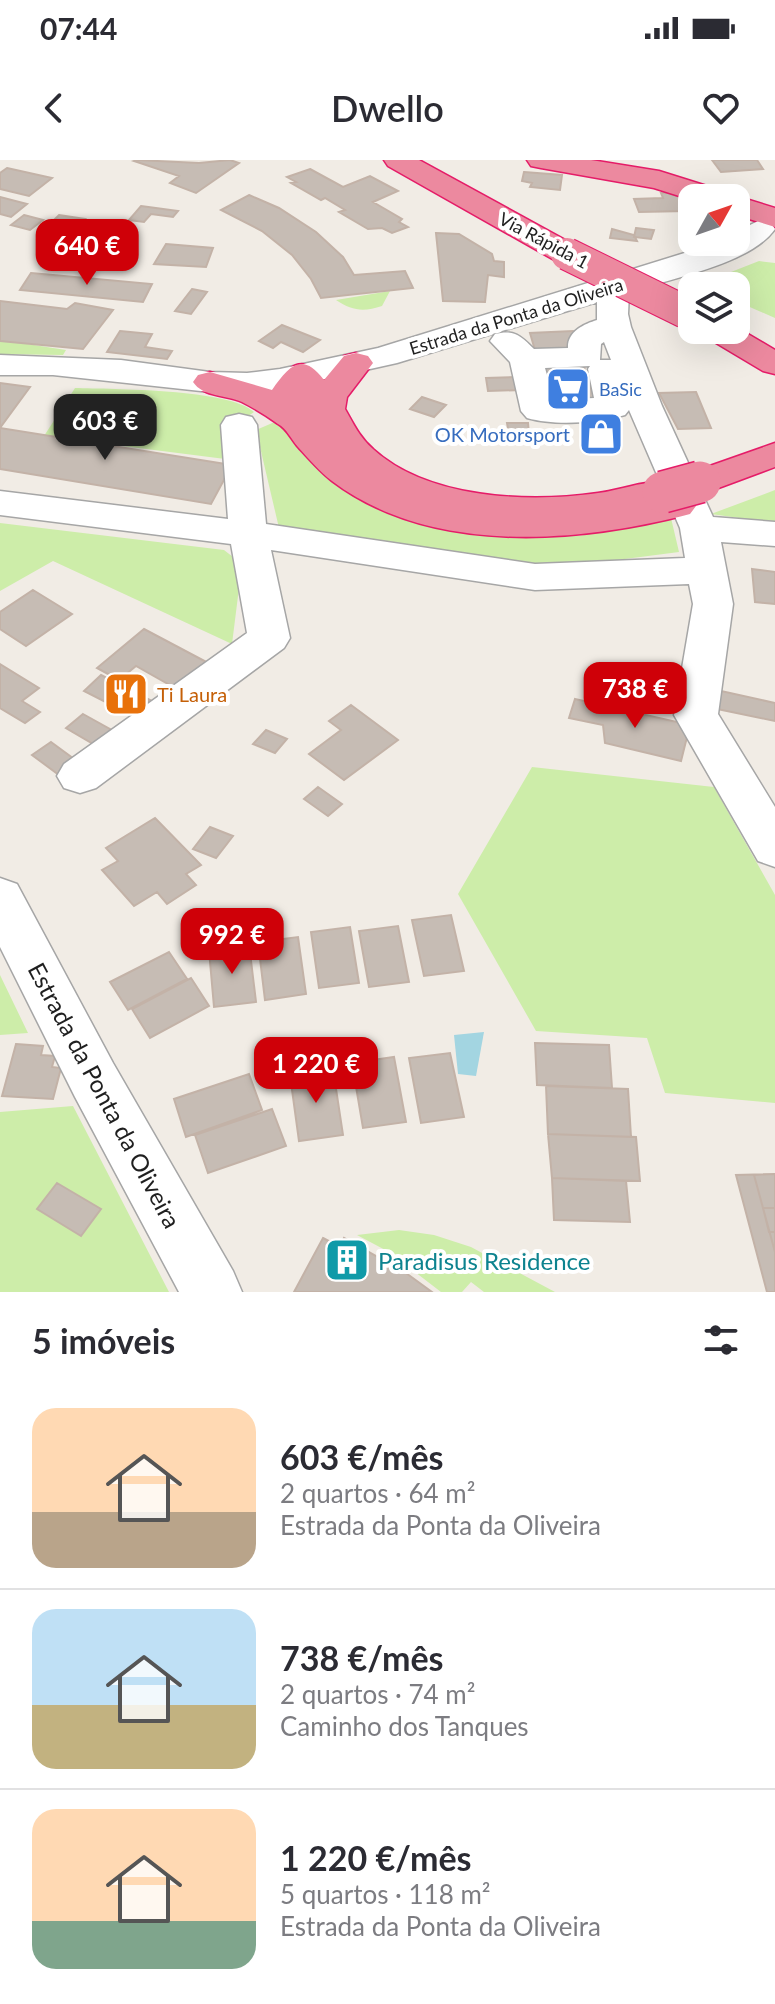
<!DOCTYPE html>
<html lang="pt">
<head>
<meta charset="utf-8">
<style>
  :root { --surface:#fff; --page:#f7f7f7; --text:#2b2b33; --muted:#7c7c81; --line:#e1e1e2; --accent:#cf0008 }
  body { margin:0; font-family:Lato,sans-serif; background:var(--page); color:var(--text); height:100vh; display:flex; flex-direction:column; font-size:30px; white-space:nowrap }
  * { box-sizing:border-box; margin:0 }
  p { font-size:26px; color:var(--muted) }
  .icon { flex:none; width:44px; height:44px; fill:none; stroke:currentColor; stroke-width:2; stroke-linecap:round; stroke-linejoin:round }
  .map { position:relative; height:1132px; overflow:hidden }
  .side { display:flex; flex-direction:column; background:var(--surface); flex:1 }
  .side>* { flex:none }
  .needle { width:52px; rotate:50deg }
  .controls { position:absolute; left:678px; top:24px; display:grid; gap:16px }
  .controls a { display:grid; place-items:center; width:72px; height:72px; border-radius:16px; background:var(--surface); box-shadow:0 8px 32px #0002; font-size:40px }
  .price { position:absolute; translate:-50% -68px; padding:0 18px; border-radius:16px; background:var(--accent); color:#fff; font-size:26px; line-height:52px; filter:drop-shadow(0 2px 4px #0008) }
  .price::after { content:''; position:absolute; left:50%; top:48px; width:24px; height:18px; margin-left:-12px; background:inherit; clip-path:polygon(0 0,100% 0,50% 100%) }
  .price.on { background:#222; color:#fff }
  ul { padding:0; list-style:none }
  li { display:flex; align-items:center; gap:24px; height:200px; padding:0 32px }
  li+li { border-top:2px solid var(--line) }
  li span { display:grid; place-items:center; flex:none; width:224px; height:160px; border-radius:24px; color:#555 }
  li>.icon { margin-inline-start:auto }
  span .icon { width:96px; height:96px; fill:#fffc; stroke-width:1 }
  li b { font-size:34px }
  h2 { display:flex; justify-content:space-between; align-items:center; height:96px; padding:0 32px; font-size:34px }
  .status { display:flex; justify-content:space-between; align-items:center; height:56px; padding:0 40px; background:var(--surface); direction:ltr }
  .status svg { height:22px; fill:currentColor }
  header { display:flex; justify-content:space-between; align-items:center; height:104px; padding:0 32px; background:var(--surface); font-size:36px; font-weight:600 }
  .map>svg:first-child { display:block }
  .grass { fill:#cdeda9 }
  .water { fill:#a3d5e1 }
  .building { fill:#c6bcb4; stroke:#c3b2a7; stroke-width:2 }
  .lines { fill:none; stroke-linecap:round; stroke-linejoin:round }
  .minor-casing { stroke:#a6a6a6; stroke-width:3 }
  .highway-casing { stroke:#e51c68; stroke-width:3 }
  .minor { fill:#fff; fill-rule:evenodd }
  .highway { fill:#ec899f; fill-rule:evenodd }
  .highway-bridge-far1-casing { stroke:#e51c68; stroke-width:34; stroke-linecap:butt }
  .highway-bridge-casing { stroke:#e51c68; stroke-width:44; stroke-linecap:butt }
  .highway-bridge-far1 { stroke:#ec899f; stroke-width:32 }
  .highway-bridge { stroke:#ec899f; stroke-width:41 }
  .labels { text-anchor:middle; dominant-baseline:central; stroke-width:8; stroke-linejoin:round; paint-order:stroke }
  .far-street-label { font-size:18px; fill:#1f1f1f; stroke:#fff }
  .far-shop-label { font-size:18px; fill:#366cbe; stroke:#fff; text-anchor:start }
  .shop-label { font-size:20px; fill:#366cbe; stroke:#fff; text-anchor:end }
  .food-label { font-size:20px; fill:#c56008; stroke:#fff; text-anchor:start }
  .near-street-label { font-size:24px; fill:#1f1f1f; stroke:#fff }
  .near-culture-label { font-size:24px; fill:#0d838f; stroke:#fff; text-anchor:start }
</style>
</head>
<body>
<div class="status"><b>07:44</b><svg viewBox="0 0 49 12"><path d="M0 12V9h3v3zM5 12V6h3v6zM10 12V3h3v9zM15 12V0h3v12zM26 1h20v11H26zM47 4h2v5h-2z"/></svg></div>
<header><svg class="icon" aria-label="back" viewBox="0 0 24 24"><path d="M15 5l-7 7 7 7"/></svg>Dwello<svg class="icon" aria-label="heart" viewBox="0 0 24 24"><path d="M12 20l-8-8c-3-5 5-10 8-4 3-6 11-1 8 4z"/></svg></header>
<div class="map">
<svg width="775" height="1132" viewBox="0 0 775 1132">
  <rect width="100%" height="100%" fill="#f1ece5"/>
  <!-- grass -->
  <path class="grass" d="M759,101L775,103V158L736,141V126L698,125Z
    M390,131L382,146C364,152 352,151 336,140Z
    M8,181L66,190L63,195L0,194V182Z
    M75,228C112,229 230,229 254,252L234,266L233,300L44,276Z
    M277,261L308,296L485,373L579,376L671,358L679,392L532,411L279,368L256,270Z
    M775,330V363L711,354Z
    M0,363L224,390L242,404L232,484L53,401L0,431Z
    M532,607L714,627L775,735V943L665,933L647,878L536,871L458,734Z
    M0,815L28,873L0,875Z
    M73,946L169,1132H0V952Z
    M399,1070L434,1075L471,1087L555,1132H484L471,1122L462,1132H441L389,1092L357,1075Z"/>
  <!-- water -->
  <path class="water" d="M484,872L476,916L458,914L454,875Z"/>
  <!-- building -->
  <path class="building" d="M137,0L199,3L230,0L239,3L196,33L170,23L179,16L134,1Z
    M712,0H757L763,9L721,12Z
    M7,8L52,18L29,36L0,29V13Z
    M310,9L343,27L370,16L398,31L373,42L402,59L399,62L408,67L392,73L382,68L368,69L339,52L345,50L325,38L321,40L291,23L296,22L287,17Z
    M524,12L562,15L560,30L530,27L532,23L522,21Z
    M661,33H679L686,51L639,52L634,39L663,38Z
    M249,35L279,48L316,72L343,97L354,115L405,111L413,128L321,138L311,119L292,95L262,71L221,50Z
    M0,37L27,44L11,57L0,54Z
    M141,46L178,51L173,57L151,54L144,62L129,60Z
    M24,55L43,60L30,70L11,65Z
    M59,55L85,59L78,66L52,62Z
    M636,68L654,70L651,79L634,77Z
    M612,69L634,75L637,81L610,78Z
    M436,73L459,74L492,94L494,101L504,102V117L488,115L485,142L443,141Z
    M166,84L213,88L206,107L154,104Z
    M31,113L152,124L143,142L20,130Z
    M192,129L207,132L191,154L175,151Z
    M0,141L67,149L75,143L113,150L83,189L0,181Z
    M282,165L320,180L303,192L281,182L273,188L259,181Z
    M120,171L152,174L145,187L172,191L167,199L107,192Z
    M573,171L587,216L543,218L530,173Z
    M587,216L595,241L548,243L543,218Z
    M520,217L522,230L488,231L486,218Z
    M0,223L30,227L0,268L232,305L211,344L0,309Z
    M696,232L711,268L678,269L659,233Z
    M422,237L446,245L434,257L410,249Z
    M507,263H528L529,274H509Z
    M752,409L775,412V444L755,442Z
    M33,430L72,454L26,486L0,469V452Z
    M144,469L214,506L184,533L136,506L119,520L97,508Z
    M0,504L39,528L22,541L40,552L25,563L0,548Z
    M101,515L150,540L133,556L84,531Z
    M721,531L775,543V561L717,549Z
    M575,539L690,565L681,601L605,583L603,565L569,558Z
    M351,545L398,580L344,620L309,594L341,570L329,561Z
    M83,554L117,573L100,588L66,568Z
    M266,570L287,579L275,593L253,584Z
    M51,582L85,607L67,621L32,595Z
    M318,627L342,644L328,656L304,639Z
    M155,658L201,705L186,714L196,725L167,744L157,732L134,746L102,710L118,701L106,688Z
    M210,667L233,676L216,698L193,689Z
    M451,755L464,811L424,816L412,760Z
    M398,766L409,822L369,827L359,771Z
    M350,767L359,823L319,828L311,772Z
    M298,777L306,834L265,840L258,782Z
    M249,784L256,842L214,847L209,790Z
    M169,792L187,819L128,850L110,822Z
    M191,818L209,846L150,878L132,849Z
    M535,883L609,885L612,928L537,925Z
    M16,884L43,886L41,895L55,896L52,907L61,908L53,939L2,936Z
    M450,893L464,957L421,963L409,898Z
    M394,897L406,962L363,968L352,903Z
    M333,909L343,975L299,981L290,915Z
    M249,914L262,950L186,977L174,939Z
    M546,926L628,929L631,977L548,974Z
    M272,949L286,986L208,1013L195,975Z
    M548,974L636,977L640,1021L552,1018Z
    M775,1014V1132H767L736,1015Z
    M775,1014V1092L754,1015Z
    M552,1018L626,1021L630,1062L554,1060Z
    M57,1023L101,1049L81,1076L37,1049Z
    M763,1048H775V1072H769Z
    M323,1078L340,1087L344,1078L406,1113L432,1132H294Z"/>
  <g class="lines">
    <!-- minor casing -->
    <g class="minor-casing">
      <path id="minor" d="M760,60L771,63L775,69C751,104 669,119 629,132L628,154L631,167L662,246L713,357L775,362V386L721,382L733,444L718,554L775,647V707L758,701L674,555L693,444L689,424L535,430L271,390L290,478L284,488L96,628L80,633L64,628L57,616L64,604L247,473L231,384L0,355V331L228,359L221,265L226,257L239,254L252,257L257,265L266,364L535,404L685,398L680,368L629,250L625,255C597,263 555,266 527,258L521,251L510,202L490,181L495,174C514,169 521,176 534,189L568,188C567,172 584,164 597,160V142L397,203L280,229L247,233L210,232L53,215H0V195L121,200L210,212L247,213L280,209L378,188L720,82H736V72ZM604,182L611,200H600L601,184ZM590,206L588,209L594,238L554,240L545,208Z
        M0,718L17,724L113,903L233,1111L242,1132H179L75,937L0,787Z"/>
    </g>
    <!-- highway casing -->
    <g class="highway-casing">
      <path id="highway" d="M384,0H419L578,87L582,94L578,101L567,103L556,101L388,6Z
        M527,0H591L659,11L726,32L730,38L736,36L775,48V67L736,55V38L692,40L654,28L541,8L531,6Z
        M736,167L775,190V214L763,211L706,177L702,170H736Z
        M356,193L368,196L373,203L347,237L345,249C353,263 360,278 373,289C428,339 528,343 598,333C623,330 651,317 676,324L682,332L680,335L690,338L696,346L690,354C579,383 431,396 332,321C320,312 308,298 298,287C291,279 287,269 278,264C267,256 254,248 242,242C226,235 203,237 193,222L198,215L210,212L272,230C289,206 302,191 324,220L344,196Z
        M775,283V307L713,330L700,333L687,330L681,322L687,314Z"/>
    </g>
    <!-- minor -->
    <use href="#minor" class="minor"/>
    <!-- highway -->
    <use href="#highway" class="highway"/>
    <!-- highway-bridge-far1 casing -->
    <g class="highway-bridge-far1-casing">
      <path id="highway-bridge-far1" d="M567,94L685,152"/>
    </g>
    <!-- highway-bridge casing -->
    <g class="highway-bridge-casing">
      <path id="highway-bridge" d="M663,332L700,322"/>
    </g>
    <!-- highway-bridge-far1 -->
    <use href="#highway-bridge-far1" class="highway-bridge-far1"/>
    <!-- highway-bridge -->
    <use href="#highway-bridge" class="highway-bridge"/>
  </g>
  <!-- icons -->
  <defs>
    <g id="supermarket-square" transform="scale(2.3)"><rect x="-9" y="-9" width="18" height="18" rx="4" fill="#3f7fe0" stroke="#fff"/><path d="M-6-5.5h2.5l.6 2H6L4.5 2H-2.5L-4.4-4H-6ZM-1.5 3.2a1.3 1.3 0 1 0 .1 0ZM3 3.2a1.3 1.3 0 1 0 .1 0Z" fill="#fff"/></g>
    <g id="shop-square" transform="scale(2.3)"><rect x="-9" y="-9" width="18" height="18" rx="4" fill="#3f7fe0" stroke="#fff"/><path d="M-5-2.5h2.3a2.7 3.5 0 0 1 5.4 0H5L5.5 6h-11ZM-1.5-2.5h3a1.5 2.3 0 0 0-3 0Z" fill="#fff"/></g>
    <g id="restaurant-square" transform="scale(2.3)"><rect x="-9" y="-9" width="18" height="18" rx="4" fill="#e8710a" stroke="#fff"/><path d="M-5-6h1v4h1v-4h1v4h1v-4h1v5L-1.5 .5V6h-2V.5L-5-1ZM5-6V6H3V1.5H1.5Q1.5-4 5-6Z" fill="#fff"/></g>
    <g id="building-square" transform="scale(2.3)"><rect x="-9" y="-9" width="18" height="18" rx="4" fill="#0f9aa8" stroke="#fff"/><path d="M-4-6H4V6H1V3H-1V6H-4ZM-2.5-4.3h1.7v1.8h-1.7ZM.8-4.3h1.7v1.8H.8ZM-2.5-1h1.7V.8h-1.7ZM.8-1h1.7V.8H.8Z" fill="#fff"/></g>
  </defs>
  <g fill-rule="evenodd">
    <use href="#supermarket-square" x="568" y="229"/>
    <use href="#shop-square" x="601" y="274"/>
    <use href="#restaurant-square" x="126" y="534"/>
    <use href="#building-square" x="347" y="1100"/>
  </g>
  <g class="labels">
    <!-- far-street labels -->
    <g class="far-street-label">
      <text transform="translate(544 80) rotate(28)">Via Rápida 1</text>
      <text transform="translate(516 156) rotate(-17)">Estrada da Ponta da Oliveira</text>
    </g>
    <!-- far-shop labels -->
    <g class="far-shop-label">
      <text x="599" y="229">BaSic</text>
    </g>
    <!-- shop labels -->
    <g class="shop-label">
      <text x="570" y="274">OK Motorsport</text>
    </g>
    <!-- food labels -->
    <g class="food-label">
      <text x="157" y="534">Ti Laura</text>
    </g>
    <!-- near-street labels -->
    <g class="near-street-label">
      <text transform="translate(105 935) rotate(62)">Estrada da Ponta da Oliveira</text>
    </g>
    <!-- near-culture labels -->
    <g class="near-culture-label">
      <text x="378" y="1100">Paradisus Residence</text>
    </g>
  </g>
</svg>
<div class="controls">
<a><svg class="needle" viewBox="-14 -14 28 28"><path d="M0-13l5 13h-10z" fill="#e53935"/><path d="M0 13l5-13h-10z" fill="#7c7c81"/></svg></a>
<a><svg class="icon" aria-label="layers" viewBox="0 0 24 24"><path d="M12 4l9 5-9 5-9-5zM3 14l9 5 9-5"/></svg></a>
</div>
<b class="price" style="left:87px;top:127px">640 €</b>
<b class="price on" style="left:105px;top:302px">603 €</b>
<b class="price" style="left:635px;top:570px">738 €</b>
<b class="price" style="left:232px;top:816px">992 €</b>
<b class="price" style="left:316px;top:945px">1 220 €</b>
</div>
<section class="side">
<h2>5 imóveis<svg class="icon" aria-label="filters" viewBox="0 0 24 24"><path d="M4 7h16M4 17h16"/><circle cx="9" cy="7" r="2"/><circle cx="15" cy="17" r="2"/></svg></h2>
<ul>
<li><span style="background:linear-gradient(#ffd9b3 65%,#b9a48a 0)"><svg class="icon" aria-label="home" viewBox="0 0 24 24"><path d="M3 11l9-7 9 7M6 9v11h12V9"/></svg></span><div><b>603 €/mês</b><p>2 quartos · 64 m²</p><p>Estrada da Ponta da Oliveira</p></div></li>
<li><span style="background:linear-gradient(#bfe0f5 60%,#c2b280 0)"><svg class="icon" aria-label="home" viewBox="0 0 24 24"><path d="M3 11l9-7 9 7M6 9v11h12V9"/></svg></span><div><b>738 €/mês</b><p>2 quartos · 74 m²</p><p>Caminho dos Tanques</p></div></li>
<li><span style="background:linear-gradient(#ffd9b3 70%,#7fa58c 0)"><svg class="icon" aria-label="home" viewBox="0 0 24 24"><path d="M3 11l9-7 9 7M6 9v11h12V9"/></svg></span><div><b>1 220 €/mês</b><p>5 quartos · 118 m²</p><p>Estrada da Ponta da Oliveira</p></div></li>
</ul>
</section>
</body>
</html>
